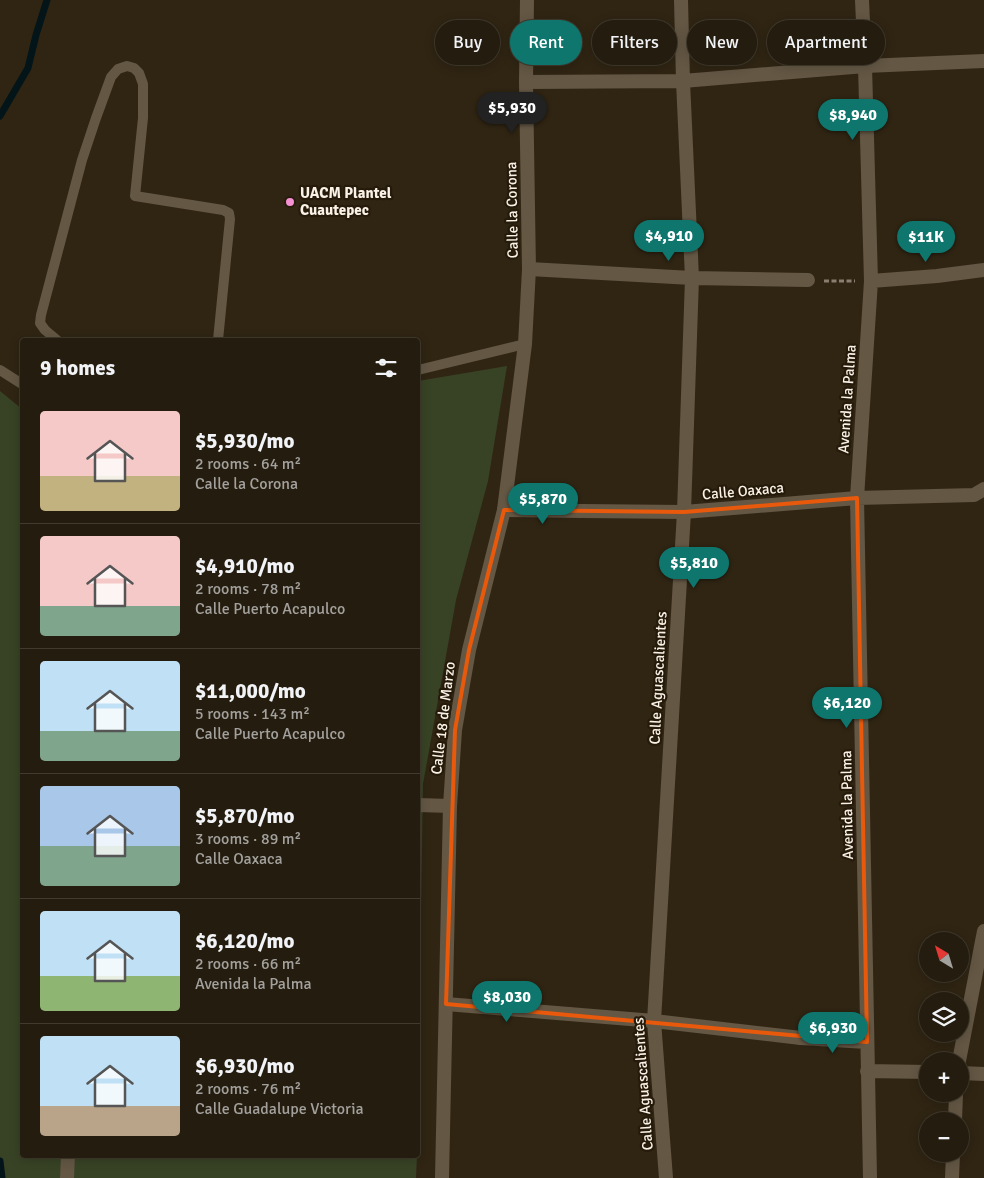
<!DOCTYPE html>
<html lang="en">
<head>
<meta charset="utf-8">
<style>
  :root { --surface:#241c0e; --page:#2c2517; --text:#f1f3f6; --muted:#a3a19e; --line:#413a2e; --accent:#0f766e }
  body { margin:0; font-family:Signika,sans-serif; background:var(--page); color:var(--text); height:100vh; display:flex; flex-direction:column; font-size:19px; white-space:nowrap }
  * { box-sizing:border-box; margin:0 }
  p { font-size:16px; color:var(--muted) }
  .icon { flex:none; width:28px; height:28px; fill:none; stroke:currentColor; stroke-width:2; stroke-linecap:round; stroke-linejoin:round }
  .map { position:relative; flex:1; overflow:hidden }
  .details { position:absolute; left:20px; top:338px; width:400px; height:820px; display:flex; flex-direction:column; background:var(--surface); border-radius:5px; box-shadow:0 2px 12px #0003,0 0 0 1px var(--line) }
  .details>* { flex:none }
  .top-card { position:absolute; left:435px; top:20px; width:474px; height:45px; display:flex; gap:10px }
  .needle { width:32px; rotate:322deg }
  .controls { position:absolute; left:919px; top:932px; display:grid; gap:10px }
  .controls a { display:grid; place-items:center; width:50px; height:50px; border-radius:50%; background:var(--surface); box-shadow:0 2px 12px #0003,0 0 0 1px var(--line); font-size:25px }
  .price { position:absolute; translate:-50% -42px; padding:0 11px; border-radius:18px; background:var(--accent); color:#fff; font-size:16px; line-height:32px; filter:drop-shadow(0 1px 2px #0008) }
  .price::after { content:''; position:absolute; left:50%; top:30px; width:15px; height:11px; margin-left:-8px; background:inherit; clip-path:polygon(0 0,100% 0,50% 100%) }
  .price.current { background:#222; color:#fff }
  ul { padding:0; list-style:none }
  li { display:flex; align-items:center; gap:15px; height:125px; padding:0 20px }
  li+li { border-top:1px solid var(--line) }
  li span { display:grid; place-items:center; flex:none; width:140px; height:100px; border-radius:5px; color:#555 }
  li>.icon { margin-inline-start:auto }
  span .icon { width:60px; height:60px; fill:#fffc; stroke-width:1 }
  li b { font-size:21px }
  h2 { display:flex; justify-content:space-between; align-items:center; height:60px; padding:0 20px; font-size:21px }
  .pill { padding:0 18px; border-radius:22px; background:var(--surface); box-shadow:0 2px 12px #0003,0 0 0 1px var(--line); font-size:18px; line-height:45px }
  .pill.current { background:var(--accent); color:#fff }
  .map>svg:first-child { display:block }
  .green { fill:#384325 }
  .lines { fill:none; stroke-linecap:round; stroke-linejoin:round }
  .stream { stroke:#031518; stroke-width:7 }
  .path { stroke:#897f70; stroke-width:3; stroke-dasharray:5 2.5; stroke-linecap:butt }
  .service { stroke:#645744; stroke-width:10 }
  .pedestrian { stroke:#645744; stroke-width:14 }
  .minor { stroke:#645744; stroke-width:14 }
  .tertiary { stroke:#645744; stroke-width:14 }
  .marked { fill:none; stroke:#e8590c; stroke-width:4; stroke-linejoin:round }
  .poi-dot { fill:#f591d2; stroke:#261b0a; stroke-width:2 }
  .labels { text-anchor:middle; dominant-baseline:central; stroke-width:4.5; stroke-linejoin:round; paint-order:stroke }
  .poi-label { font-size:15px; font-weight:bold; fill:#faf2e7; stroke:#261b0a; text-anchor:start }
  .street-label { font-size:15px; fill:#faf2e7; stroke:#261b0a }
</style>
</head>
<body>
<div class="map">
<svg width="984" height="1178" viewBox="0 0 984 1178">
  <rect width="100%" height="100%" fill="#302513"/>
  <!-- green -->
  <path class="green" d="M507,366L488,481L456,600L423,784L418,1103V381Z
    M0,391L22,409V1155H417L416,1178H0Z"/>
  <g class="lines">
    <!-- stream -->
    <path class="stream" d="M0,116L28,68L36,35L47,0
      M0,1161L2,1178"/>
    <!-- path -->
    <path class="path" d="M824,281H855"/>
    <!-- service -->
    <path class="service" d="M57,340L45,330L40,323L41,315L82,160L96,118L111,77L118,69L127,66L134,68L139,73L143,84V118L135,196L223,210L229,213L230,219L218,340
      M0,370L22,384
      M418,370L525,344"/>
    <!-- pedestrian -->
    <path class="pedestrian" d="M582,511L684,512L857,498
      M569,1014L654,1021L801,1038"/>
    <!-- minor -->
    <path class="minor" d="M862,0L865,66L871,281L857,498L870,1178
      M526,82L683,81L865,66L984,61
      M529,269L692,278L808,280
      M871,281L937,276L984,270
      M857,498L974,495L984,489
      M504,510L582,511
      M418,805L450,806
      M446,1004L569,1014
      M801,1038L867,1042
      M959,1061L984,931
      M867,1071L928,1072
      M960,1073L984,1074
      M955,1121L956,1094
      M67,1178L68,1155
      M666,1178L654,1021L684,512L692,278L683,81L681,0
      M952,1178L953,1154"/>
    <!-- tertiary -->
    <path class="tertiary" d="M442,1178L450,806L455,730L469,650L504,510L525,344L529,269L526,82L527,0"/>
  </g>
  <!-- marked area -->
  <path class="marked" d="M857,498L867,1042L446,1004L455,730L469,650L504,510L684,512Z"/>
  <!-- markers -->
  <circle class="poi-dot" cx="290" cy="202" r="5"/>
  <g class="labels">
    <!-- poi labels -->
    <g class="poi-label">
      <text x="300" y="193">UACM Plantel<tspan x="300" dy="17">Cuautepec</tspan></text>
    </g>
    <!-- street labels -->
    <g class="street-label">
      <text transform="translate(512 210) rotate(-91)">Calle la Corona</text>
      <text transform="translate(847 399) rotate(-86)">Avenida la Palma</text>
      <text transform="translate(743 491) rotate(-5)">Calle Oaxaca</text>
      <text transform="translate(658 678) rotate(-87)">Calle Aguascalientes</text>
      <text transform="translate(443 718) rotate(-83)">Calle 18 de Marzo</text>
      <text transform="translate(847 805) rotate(-91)">Avenida la Palma</text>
      <text transform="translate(643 1084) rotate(-94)">Calle Aguascalientes</text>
    </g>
  </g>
</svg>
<div class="controls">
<a><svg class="needle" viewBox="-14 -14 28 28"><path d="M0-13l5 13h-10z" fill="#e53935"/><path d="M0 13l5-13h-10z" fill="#a3a19e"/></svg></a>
<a><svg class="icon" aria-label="layers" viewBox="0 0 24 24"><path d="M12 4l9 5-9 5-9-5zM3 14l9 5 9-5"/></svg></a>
<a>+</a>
<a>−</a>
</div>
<b class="price current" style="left:512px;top:134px">$5,930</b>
<b class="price" style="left:853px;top:141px">$8,940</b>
<b class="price" style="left:669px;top:262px">$4,910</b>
<b class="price" style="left:926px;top:263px">$11K</b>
<b class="price" style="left:543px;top:525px">$5,870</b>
<b class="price" style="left:694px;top:589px">$5,810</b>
<b class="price" style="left:847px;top:729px">$6,120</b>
<b class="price" style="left:507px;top:1023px">$8,030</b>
<b class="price" style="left:833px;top:1054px">$6,930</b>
<div class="top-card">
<a class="pill">Buy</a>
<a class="pill current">Rent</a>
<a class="pill">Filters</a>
<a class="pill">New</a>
<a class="pill">Apartment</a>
</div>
<section class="details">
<h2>9 homes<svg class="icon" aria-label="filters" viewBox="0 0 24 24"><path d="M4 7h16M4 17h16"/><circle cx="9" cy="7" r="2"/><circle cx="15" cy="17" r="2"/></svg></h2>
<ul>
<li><span style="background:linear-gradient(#f6c9c9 65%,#c2b280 0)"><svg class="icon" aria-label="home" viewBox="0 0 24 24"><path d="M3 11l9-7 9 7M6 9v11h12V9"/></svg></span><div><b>$5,930/mo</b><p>2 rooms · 64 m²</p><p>Calle la Corona</p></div></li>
<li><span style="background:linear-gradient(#f6c9c9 70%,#7fa58c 0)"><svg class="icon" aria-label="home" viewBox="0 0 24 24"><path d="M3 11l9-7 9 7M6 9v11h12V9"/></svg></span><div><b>$4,910/mo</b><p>2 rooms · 78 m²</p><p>Calle Puerto Acapulco</p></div></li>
<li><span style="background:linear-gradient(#bfe0f5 70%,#7fa58c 0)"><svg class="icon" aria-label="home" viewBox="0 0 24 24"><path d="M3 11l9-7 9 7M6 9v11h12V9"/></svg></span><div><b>$11,000/mo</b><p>5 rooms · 143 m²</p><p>Calle Puerto Acapulco</p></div></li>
<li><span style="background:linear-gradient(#a9c7e8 60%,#7fa58c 0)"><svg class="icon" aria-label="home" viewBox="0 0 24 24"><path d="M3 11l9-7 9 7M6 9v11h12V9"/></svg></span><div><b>$5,870/mo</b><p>3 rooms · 89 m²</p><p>Calle Oaxaca</p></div></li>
<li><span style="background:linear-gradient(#bfe0f5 65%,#8fb573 0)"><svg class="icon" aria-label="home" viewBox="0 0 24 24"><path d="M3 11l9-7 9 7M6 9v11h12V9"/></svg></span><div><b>$6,120/mo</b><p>2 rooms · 66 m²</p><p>Avenida la Palma</p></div></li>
<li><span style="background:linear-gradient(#bfe0f5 70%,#b9a48a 0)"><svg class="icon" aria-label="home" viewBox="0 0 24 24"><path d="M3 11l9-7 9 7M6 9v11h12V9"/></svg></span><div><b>$6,930/mo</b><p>2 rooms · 76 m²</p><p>Calle Guadalupe Victoria</p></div></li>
</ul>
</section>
</div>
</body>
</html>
